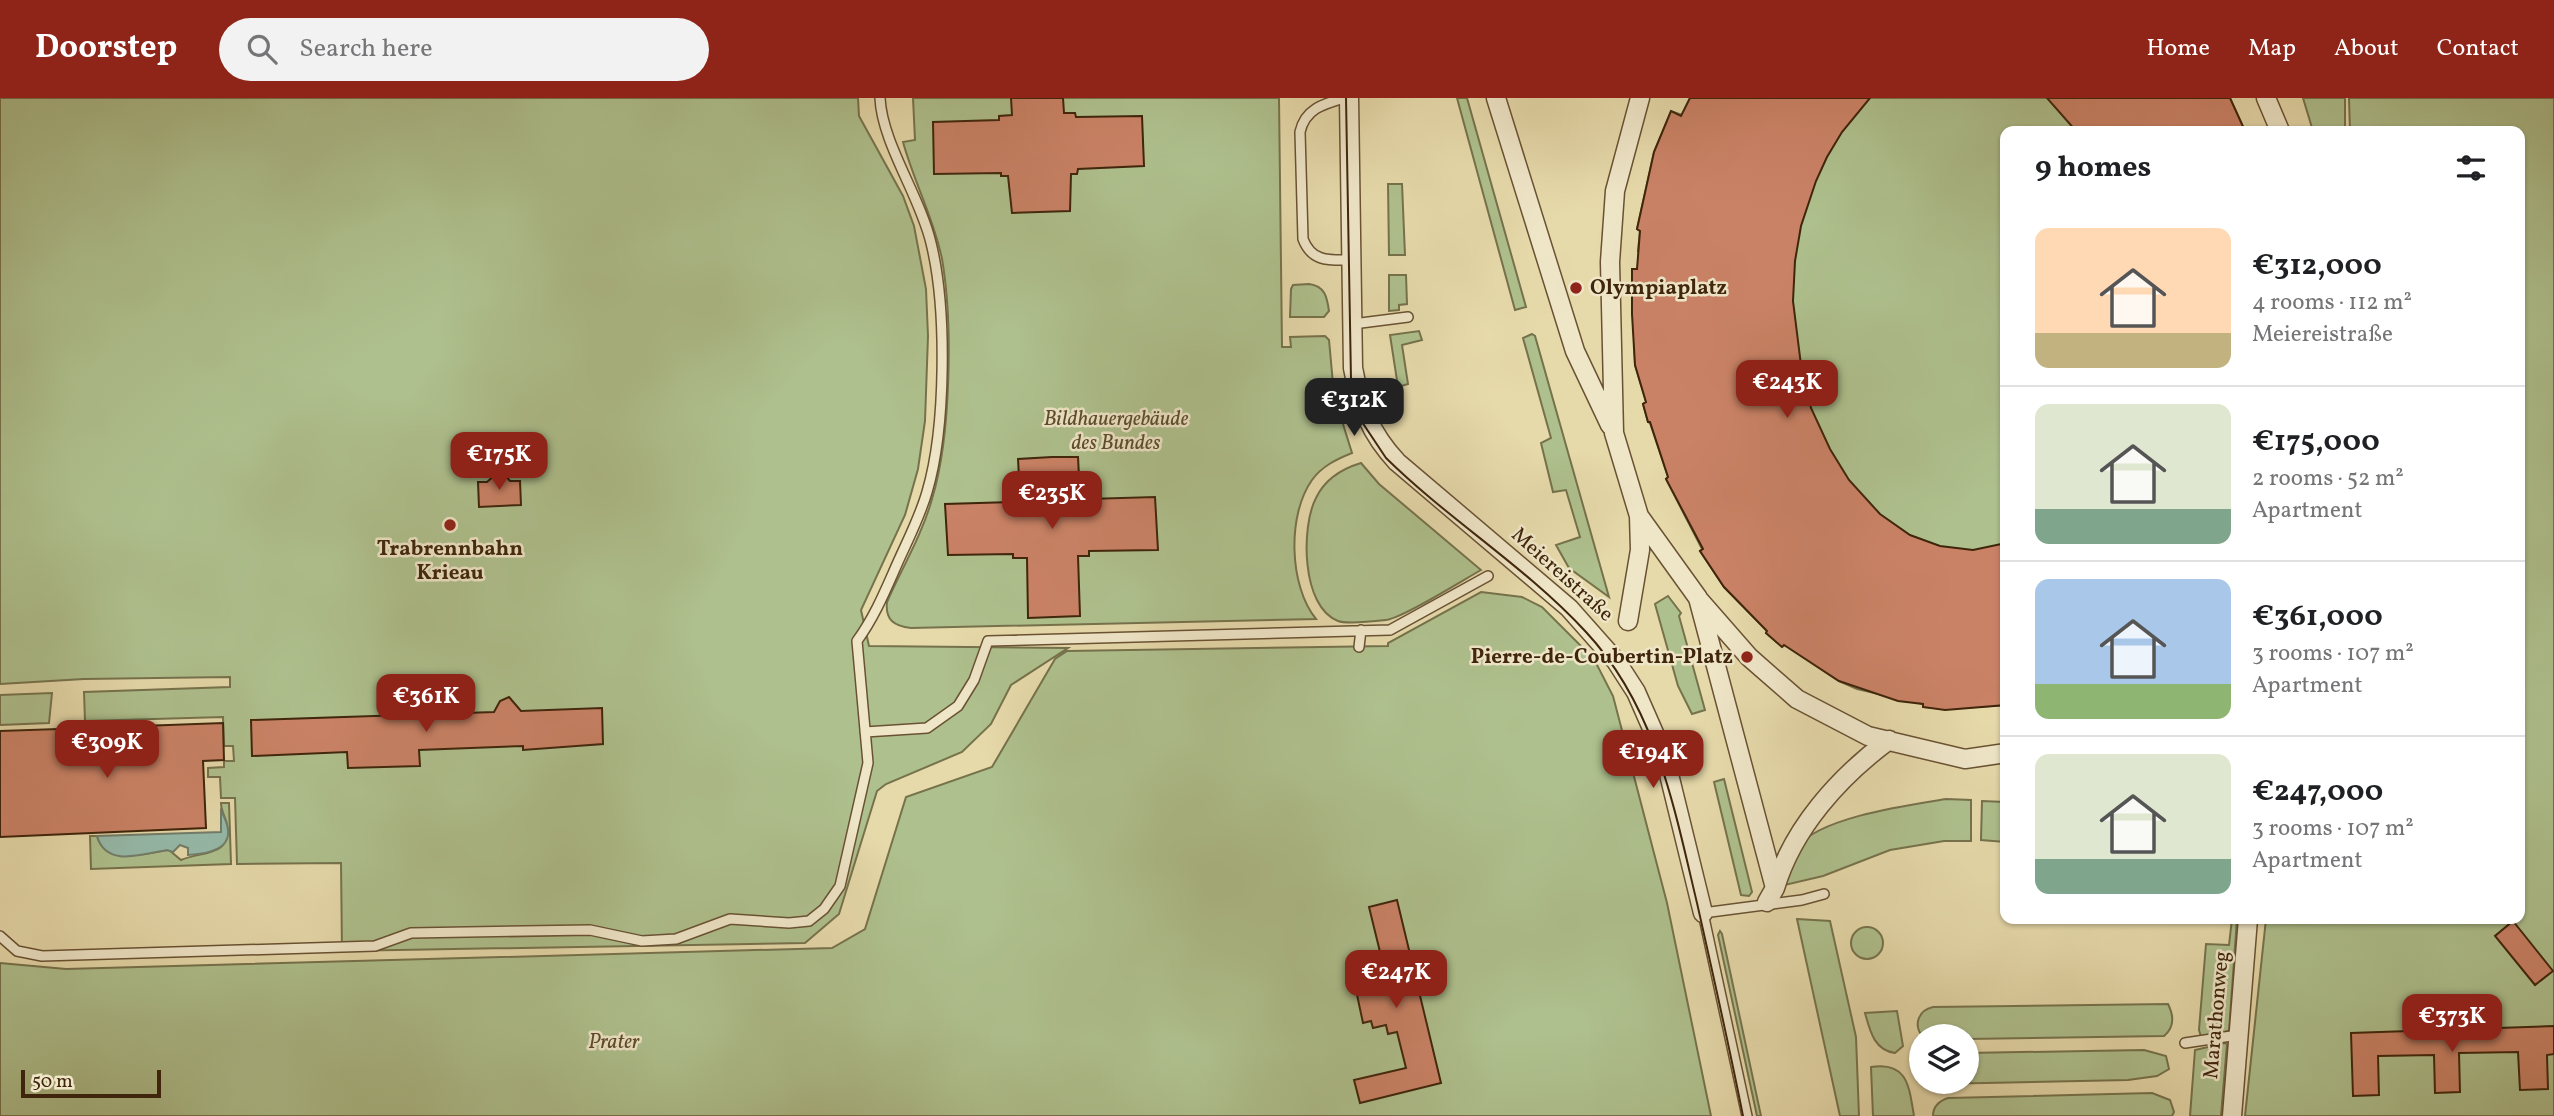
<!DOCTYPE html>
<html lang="en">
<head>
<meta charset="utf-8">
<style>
  :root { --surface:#fff; --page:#f2f2f2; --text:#202124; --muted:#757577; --line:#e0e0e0; --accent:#8f2418 }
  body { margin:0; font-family:Vollkorn,serif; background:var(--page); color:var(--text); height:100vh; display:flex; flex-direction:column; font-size:26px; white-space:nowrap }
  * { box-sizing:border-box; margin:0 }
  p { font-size:23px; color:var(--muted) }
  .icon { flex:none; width:38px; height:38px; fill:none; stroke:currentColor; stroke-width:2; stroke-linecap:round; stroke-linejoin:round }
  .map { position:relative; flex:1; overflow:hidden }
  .side { position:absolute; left:2000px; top:28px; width:525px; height:798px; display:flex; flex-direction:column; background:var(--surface); border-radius:14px; box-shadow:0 2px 5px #0004 }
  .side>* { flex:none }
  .fabs { position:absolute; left:1909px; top:926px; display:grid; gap:14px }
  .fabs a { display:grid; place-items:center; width:70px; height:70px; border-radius:50%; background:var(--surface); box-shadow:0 2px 5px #0004; font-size:35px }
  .scale { position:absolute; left:21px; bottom:18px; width:140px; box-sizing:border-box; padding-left:7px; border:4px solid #3f250b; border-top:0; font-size:19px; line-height:24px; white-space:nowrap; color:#3f250b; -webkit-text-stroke:5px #efe6c8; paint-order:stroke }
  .price { position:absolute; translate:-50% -60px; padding:0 16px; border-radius:14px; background:var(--accent); color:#fff; font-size:23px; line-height:46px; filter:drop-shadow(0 2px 4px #0008) }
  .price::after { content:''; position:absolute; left:50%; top:42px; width:21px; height:16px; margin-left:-10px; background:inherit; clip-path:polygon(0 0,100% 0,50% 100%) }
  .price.current { background:#222; color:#fff }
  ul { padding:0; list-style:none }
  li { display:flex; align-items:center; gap:21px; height:175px; padding:0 35px }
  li+li { border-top:2px solid var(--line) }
  li span { display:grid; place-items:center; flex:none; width:196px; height:140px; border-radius:14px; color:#555 }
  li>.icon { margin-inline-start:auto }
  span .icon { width:84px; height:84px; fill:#fffc; stroke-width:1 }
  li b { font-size:30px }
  h2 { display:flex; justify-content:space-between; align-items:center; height:84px; padding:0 35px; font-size:30px }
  header { display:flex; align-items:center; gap:42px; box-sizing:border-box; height:98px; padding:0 35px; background:var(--accent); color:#fff }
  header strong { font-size:33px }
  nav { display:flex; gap:38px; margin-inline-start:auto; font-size:24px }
  .search { width:490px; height:63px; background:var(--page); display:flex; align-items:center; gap:18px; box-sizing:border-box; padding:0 24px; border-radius:38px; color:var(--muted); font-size:26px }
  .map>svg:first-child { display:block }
  .green { fill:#aec08d; stroke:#76724c; stroke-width:2 }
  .water { fill:#96baaa; stroke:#737e6a; stroke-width:2 }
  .building { fill:#ca8266; stroke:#3f250b; stroke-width:2 }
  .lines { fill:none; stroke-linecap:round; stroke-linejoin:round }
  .lane-casing { stroke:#695233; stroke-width:12 }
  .street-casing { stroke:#695233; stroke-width:21 }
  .lane { stroke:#efe6c8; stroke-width:9 }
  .street { stroke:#efe6c8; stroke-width:18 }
  .tram { stroke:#3f250b; stroke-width:2 }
  .poi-dot { fill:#8f2418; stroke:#efe6c8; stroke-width:2.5 }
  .labels { text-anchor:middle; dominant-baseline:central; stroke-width:5; stroke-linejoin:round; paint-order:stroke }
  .poi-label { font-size:21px; font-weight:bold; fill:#3f250b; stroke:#efe6c8; text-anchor:start }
  .park-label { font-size:21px; font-style:italic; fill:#5b4c2c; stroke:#efe6c8 }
  .street-label { font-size:21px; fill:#3f250b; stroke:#efe6c8 }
</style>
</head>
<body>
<header>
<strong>Doorstep</strong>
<div class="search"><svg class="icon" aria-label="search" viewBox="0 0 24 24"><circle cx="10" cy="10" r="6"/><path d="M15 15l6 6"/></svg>Search here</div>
<nav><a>Home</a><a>Map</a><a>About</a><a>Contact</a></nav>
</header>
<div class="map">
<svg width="2554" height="1018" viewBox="0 0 2554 1018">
  <rect width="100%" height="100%" fill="#e6d9aa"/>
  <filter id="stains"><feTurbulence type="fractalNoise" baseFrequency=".00286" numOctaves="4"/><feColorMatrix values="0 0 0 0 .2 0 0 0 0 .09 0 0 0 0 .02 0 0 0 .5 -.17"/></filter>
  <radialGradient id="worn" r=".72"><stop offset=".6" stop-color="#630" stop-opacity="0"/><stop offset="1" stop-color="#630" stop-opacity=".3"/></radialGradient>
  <!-- green -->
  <path class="green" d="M0,0H858L859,18L903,98L914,128L926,191L928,238L925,323L918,371L905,417L861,512L869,548L1068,550L1011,587L991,626L962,654L886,686L877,693L839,816L805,845L342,853L341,765L237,766L235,700H221L220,679H208V670L224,669V663H234L233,648H224L223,619L85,623L84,594L230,589V579L84,581L0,586Z
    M913,0H1279L1282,249H1291L1290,239L1325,238L1329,242L1334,297L1352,355C1337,361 1322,368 1312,382C1287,417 1289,488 1316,521L911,530C894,528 885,522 887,504C902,470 922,437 932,401C951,339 953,225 942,161C934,121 914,84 903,44L915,42Z
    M1457,0H1467L1526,209L1515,212Z
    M1690,0H2230L2245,33H2006L2005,607L1945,611L1923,609V606L1857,591L1839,583L1785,547L1782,549L1766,535L1767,533L1724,489L1700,453L1702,451L1666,381L1668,379L1650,325L1648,324L1643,306L1646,304L1635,267L1632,171H1645L1647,154L1638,153L1640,133L1637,131L1654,54L1671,13L1682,17Z
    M2303,0H2345V33H2313Z
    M2349,0H2554V1018H2245L2266,821H2520V33H2350Z
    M1388,86H1402L1405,157H1389Z
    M1389,177H1406L1407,206L1399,207V212L1389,213Z
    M1309,186C1325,188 1327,199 1329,213L1324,219H1290L1291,191L1293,187Z
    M1419,233L1422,242L1402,247L1408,286L1398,289L1390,237Z
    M1532,236L1535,238L1609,499L1569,470L1556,447L1580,439L1566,392L1553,394L1541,345L1551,340L1523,240Z
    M1361,365L1379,386L1481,472C1463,482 1403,520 1386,522C1377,523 1346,526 1338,523C1301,509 1301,428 1316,400C1325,381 1341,371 1361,365Z
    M1481,494L1522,499L1542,509L1594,561L1613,598L1667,805L1711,1018H0V865L66,871L832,850L865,831L906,699L992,669L1055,561L1067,553L1388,548V545Z
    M1668,498L1681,515L1679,518L1705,612L1692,616L1678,588L1655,506Z
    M52,595L49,625L0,627V597Z
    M1724,681L1752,794L1749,798L1741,797L1714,684Z
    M1946,701L1971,702V743H1944L1890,752L1823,778L1785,787C1788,776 1790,759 1796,750C1819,719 1909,707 1946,701Z
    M1982,703L2005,704V744L1981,742Z
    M221,705H229L231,766L91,771L90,738H97C106,769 144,755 169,752L181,762C201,753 232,759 227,727C226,719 221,714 221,705Z
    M1797,821L1830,823L1856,939L1859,1018H1840Z
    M2232,821H2237L2229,933L2201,939L2199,932L2206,846L2229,847Z
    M1851 845a16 16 0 1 1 32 0a16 16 0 1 1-32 0Z
    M1720,833L1722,836L1761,1018H1757L1718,837Z
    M2168,906C2174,918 2175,929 2164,938L1967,941V938H1922C1913,926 1919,912 1933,909Z
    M1897,913L1903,948L1895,955C1874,952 1870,933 1865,915Z
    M2225,945L2227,946L2221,1018H2190L2195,952Z
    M2144,952L2166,958L2169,971L2157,978L2128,982L1936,986L1930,984H1967V955Z
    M1871,969C1908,963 1909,989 1914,1018H1873Z
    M2152,995L2170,1002L2174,1014L2172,1018H1933C1933,1008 1939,1003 1948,1000Z"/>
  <!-- water -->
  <path class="water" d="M221,713C240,746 219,755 188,757V750L180,747L173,754L167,752C143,756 106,770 97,738L221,734Z"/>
  <!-- building -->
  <path class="building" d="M1011,0H1063L1064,15H1075L1076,19L1142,18L1144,68L1078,71L1077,76H1071L1070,113L1012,115L1008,78H1001V75L934,76L933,24L999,22V18L1012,17Z
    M1690,0H1870L1842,34L1827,59L1816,83L1801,128L1795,163L1793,203L1802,275L1811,310L1830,351L1849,382L1880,416L1910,437L1940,448L1973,452L2006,445V607L1945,612L1923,609V606L1898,603L1839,583L1784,547L1782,549L1766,535L1767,533L1724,489L1700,453L1703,451L1666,381L1668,379L1650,324H1648L1643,306L1646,304L1635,267L1632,216V171H1637L1640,133L1637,131L1654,54L1671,13L1681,18Z
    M2047,0H2230L2245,33H2076Z
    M1052,359H1078L1080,398L1088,397V401L1155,399L1158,452L1089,453V458H1078L1080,518L1028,520L1027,460H1013V456L948,457L945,406L1012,404V400L1020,399L1018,361Z
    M497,375L505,377L510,383H520L521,407L479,409L478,384H487Z
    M509,599L521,613L602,610L603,646L523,652V648L419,652L420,668L348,670L347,654L252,658L251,622L494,614L500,603Z
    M223,625L224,662L203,663L206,730L0,739V633L58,631L59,656L88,654L87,630Z
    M1397,802L1441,985L1360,1005L1354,982L1406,970L1397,934L1388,936L1386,927L1373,930L1371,923L1363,925L1356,892L1375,888L1368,860L1381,858L1369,809Z
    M2513,823L2553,873L2535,887L2495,838Z
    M2554,928V956L2547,957L2548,991L2520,992L2518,954L2459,955L2460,994L2435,995L2434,957L2378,958L2379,997L2353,998L2351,935Z"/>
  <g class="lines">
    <!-- lane casing -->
    <g class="lane-casing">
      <path id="lane" d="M1344,0C1323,6 1305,11 1300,34L1303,141C1312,165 1331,162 1352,162
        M1353,226L1408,219
        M1359,549L1361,532
        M865,634L927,630L958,608L974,582L988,543L1390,532L1488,478
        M0,838L17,853L42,858L375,848L411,835L590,832L642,843L676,841L730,821L789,825L809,823L824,811L840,788L868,665L857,543C873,521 883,498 894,473C905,447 919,422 927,394C946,330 947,210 931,145C920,98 882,45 880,0
        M2185,945L2238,937
        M1747,1018L1703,815L1802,802L1824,796"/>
    </g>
    <!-- street casing -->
    <g class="street-casing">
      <path id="street" d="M1349,0L1353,270C1360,308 1370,335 1397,364L1569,510L1616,563L1636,594L1665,660L1703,815
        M1496,0L1575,253L1610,327
        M2266,0L2280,33
        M1639,418L1698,500L1775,790L1767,804
        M1700,503L1749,559L1797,601L1868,638L1965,661L2006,655
        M1628,523L1640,452L1639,418L1614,335L1610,164L1615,93L1640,0
        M1775,790C1793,730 1839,679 1889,642
        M2232,1018L2248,821"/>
    </g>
    <!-- lane -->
    <use href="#lane" class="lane"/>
    <!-- street -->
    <use href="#street" class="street"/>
    <!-- tram -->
    <path class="tram" d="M1346,0L1351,282L1362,324L1386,360C1449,422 1526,469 1586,534C1656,609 1674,709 1697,805C1713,876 1729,947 1743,1018"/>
  </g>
  <!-- markers -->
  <g class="poi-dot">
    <circle cx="1576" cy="190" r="7"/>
    <circle cx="450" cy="427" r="7"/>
    <circle cx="1747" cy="559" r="7"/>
  </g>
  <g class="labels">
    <!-- poi labels -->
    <g class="poi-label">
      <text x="1590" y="190">Olympiaplatz</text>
      <text x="450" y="451" text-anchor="middle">Trabrennbahn<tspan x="450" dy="24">Krieau</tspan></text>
      <text x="1733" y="559" text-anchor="end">Pierre-de-Coubertin-Platz</text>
    </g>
    <!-- park labels -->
    <g class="park-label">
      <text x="1116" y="321">Bildhauergebäude<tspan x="1116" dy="24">des Bundes</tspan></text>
      <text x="614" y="944">Prater</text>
    </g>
    <!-- street labels -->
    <g class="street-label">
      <text transform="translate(1562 477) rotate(42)">Meiereistraße</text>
      <text transform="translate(2217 917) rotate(-85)">Marathonweg</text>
    </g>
  </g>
  <rect width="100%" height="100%" filter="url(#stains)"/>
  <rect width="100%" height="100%" fill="url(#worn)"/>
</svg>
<div class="fabs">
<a><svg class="icon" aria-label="layers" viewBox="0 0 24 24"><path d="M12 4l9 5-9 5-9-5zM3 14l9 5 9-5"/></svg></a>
</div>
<div class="scale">50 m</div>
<b class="price" style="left:1787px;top:322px">€243K</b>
<b class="price current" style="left:1354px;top:340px">€312K</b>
<b class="price" style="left:499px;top:394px">€175K</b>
<b class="price" style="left:1052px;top:433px">€235K</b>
<b class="price" style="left:426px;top:636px">€361K</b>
<b class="price" style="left:107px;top:682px">€309K</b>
<b class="price" style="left:1653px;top:692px">€194K</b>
<b class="price" style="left:1396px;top:912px">€247K</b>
<b class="price" style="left:2452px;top:956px">€373K</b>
<section class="side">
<h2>9 homes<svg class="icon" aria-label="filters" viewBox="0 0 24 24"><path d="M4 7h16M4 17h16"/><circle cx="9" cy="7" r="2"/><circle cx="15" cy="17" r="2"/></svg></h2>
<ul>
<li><span style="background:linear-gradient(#ffd9b3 75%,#c2b280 0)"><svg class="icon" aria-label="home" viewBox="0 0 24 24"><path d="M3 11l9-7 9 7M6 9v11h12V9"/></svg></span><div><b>€312,000</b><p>4 rooms · 112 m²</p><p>Meiereistraße</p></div></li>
<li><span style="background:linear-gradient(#dfe7d0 75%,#7fa58c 0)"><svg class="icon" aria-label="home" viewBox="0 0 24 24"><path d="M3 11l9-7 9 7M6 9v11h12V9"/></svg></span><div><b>€175,000</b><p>2 rooms · 52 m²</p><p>Apartment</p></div></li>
<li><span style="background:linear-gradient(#a9c7e8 75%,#8fb573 0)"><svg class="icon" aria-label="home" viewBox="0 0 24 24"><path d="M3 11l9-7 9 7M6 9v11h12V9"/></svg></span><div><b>€361,000</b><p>3 rooms · 107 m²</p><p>Apartment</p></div></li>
<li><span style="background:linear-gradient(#dfe7d0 75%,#7fa58c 0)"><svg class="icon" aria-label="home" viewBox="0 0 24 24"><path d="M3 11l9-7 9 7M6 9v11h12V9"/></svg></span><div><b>€247,000</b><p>3 rooms · 107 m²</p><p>Apartment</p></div></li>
</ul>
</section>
</div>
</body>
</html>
